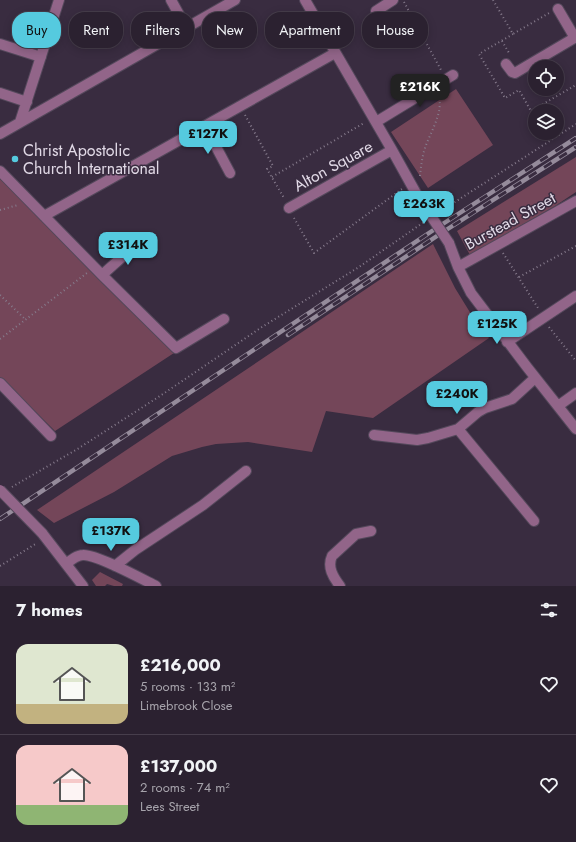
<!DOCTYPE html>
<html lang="en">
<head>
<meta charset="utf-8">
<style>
  :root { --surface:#2b2130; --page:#372e3c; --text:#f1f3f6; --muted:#a6a3ab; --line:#473e4c; --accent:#55cadf }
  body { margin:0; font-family:Jost,sans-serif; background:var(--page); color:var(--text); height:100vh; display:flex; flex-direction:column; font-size:15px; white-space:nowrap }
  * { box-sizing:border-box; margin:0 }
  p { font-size:13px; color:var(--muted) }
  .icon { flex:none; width:22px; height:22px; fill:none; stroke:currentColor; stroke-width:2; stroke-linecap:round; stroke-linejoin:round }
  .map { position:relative; height:586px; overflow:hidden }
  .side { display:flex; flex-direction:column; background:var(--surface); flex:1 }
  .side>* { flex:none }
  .guide { position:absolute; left:12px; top:12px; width:552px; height:36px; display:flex; gap:8px }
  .buttons { position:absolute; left:528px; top:60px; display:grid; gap:8px }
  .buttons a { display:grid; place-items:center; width:36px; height:36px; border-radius:50%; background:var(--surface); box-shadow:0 2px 10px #0003,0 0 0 1px var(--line); font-size:20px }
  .price { position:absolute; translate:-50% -34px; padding:0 9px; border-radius:8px; background:var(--accent); color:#111; font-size:13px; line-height:26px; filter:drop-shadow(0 1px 2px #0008) }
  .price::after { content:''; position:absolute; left:50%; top:24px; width:12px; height:9px; margin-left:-6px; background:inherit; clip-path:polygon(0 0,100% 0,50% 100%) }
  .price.current { background:#222; color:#fff }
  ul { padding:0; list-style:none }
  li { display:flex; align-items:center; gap:12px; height:100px; padding:0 16px }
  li+li { border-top:1px solid var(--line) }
  li span { display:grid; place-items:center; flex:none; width:112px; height:80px; border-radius:12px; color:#555 }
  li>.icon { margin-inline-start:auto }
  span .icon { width:48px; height:48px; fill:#fffc; stroke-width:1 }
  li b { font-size:17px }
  h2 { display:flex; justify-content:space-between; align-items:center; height:48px; padding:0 16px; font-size:17px }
  .tag { padding:0 14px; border-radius:16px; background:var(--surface); box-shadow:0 2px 10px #0003,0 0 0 1px var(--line); font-size:14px; line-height:36px }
  .tag.current { background:var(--accent); color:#111 }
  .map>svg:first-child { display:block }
  .green { fill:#744659 }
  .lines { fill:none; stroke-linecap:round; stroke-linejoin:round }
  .minor-casing { stroke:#54485b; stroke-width:12 }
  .path { stroke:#867b8c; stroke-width:2; stroke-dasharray:1 3; stroke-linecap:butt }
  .minor { stroke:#926589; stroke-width:10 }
  .rail-casing { stroke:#958b9b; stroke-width:4.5 }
  .rail { stroke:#392c40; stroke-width:3; stroke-dasharray:9; stroke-linecap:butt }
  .minor-bridge-casing { stroke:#54485b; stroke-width:12; stroke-linecap:butt }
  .minor-bridge { stroke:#926589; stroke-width:10 }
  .poi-dot { fill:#55cadf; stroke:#392c40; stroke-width:1.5 }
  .labels { text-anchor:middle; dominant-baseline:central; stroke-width:3; stroke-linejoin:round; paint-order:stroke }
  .poi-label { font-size:16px; fill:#e1d9e6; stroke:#392c40; text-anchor:start }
  .street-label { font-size:16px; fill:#e1d9e6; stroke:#392c40 }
</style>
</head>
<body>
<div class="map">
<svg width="576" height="586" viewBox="0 0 576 586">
  <rect width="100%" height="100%" fill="#392c40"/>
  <!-- green -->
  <path class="green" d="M456,89L493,145L428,188L391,132Z
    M576,157V192L555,206L470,255L457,231Z
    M0,179L174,353L55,431L0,377Z
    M433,244L455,288L471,314L489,338L373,418L326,411L312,452L248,442L216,444L202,447L172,456L114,492L54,523L37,510Z
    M100,572L123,584L122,586H114L107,584L105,586H96L92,580Z"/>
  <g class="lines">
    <!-- minor casing -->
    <g class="minor-casing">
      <path id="minor" d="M171,0L186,27
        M305,0L392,150L417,195
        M558,9L575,38
        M376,11L393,0
        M0,44L41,57
        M506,64L512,72L515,73L576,37
        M0,93L27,102
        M20,122L59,0
        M376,122L453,75
        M205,126L230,173
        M0,134L235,0
        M0,171L102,275L176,348L224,319
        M289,208L392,150
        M44,216L335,53
        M449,243L458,267L471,293L527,367L576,429
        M458,267L576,201
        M102,275L140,241
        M507,342L576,296
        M0,383L51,436
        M558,406L576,393
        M458,429L534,521
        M374,435L417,440L428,438L458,429L478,412L485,408L512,399L535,378
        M42,533L83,586
        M66,564C71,560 77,555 83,555C96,554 142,579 156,586
        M115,566L135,550L203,505L246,471
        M340,586C333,577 327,567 332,556L356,534L371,531"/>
    </g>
    <!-- path -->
    <path class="path" d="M493,0L513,34L549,13
      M404,2L441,70
      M513,34L479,54L505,98L519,90L531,111L576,85
      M502,41L509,53
      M245,115L273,166L267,169L284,198
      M420,176C421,166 422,157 425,148C429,135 445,110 438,96
      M272,177L364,123
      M0,210L18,205
      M441,211L576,124
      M294,218L314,253L402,189
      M503,253L538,308
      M519,277L576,246
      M0,295L26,320
      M549,327L576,361
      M0,339L87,273
      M12,487L79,448L160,396L262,327L359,267L424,222
      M0,566L37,543"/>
    <!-- minor -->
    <use href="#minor" class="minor"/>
    <!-- rail casing -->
    <g class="rail-casing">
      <path id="rail" d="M288,335L443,232L576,147
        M0,519L438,227L576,138"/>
    </g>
    <!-- rail -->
    <use href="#rail" class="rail"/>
    <!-- minor-bridge casing -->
    <g class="minor-bridge-casing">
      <path id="minor-bridge" d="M417,195L449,243
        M0,490L42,533"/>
    </g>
    <!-- minor-bridge -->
    <use href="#minor-bridge" class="minor-bridge"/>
  </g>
  <!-- markers -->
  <circle class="poi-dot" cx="15" cy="159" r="4"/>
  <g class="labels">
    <!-- poi labels -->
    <g class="poi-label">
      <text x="23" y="150">Christ Apostolic<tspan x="23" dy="18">Church International</tspan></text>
    </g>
    <!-- street labels -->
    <g class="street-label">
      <text transform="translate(333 166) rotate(-29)">Alton Square</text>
      <text transform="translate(510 221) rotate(-29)">Burstead Street</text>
    </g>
  </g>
</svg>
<div class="buttons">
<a><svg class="icon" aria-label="locate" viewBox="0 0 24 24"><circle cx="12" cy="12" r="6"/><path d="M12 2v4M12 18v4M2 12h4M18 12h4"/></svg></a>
<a><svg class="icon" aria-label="layers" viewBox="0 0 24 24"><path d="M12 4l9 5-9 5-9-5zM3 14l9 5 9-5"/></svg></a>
</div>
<b class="price current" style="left:420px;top:108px">£216K</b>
<b class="price" style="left:208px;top:155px">£127K</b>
<b class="price" style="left:424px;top:225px">£263K</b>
<b class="price" style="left:128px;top:266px">£314K</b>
<b class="price" style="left:497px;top:345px">£125K</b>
<b class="price" style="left:457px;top:415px">£240K</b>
<b class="price" style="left:111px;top:552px">£137K</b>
<div class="guide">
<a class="tag current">Buy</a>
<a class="tag">Rent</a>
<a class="tag">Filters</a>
<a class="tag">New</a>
<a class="tag">Apartment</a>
<a class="tag">House</a>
</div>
</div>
<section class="side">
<h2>7 homes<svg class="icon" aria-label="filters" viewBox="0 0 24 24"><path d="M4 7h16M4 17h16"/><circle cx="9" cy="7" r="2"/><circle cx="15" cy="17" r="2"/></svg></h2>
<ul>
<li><span style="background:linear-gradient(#dfe7d0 75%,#c2b280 0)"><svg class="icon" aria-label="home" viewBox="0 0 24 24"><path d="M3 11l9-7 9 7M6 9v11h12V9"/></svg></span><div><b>£216,000</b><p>5 rooms · 133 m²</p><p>Limebrook Close</p></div><svg class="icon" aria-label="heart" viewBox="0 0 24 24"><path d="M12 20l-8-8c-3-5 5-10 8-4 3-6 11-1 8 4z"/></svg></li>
<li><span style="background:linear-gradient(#f6c9c9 75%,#8fb573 0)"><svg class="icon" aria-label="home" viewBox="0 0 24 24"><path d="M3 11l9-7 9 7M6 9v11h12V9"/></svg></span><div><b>£137,000</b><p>2 rooms · 74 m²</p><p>Lees Street</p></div><svg class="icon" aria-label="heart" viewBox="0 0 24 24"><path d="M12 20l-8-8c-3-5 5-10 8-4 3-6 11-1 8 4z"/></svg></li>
</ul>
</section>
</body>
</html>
